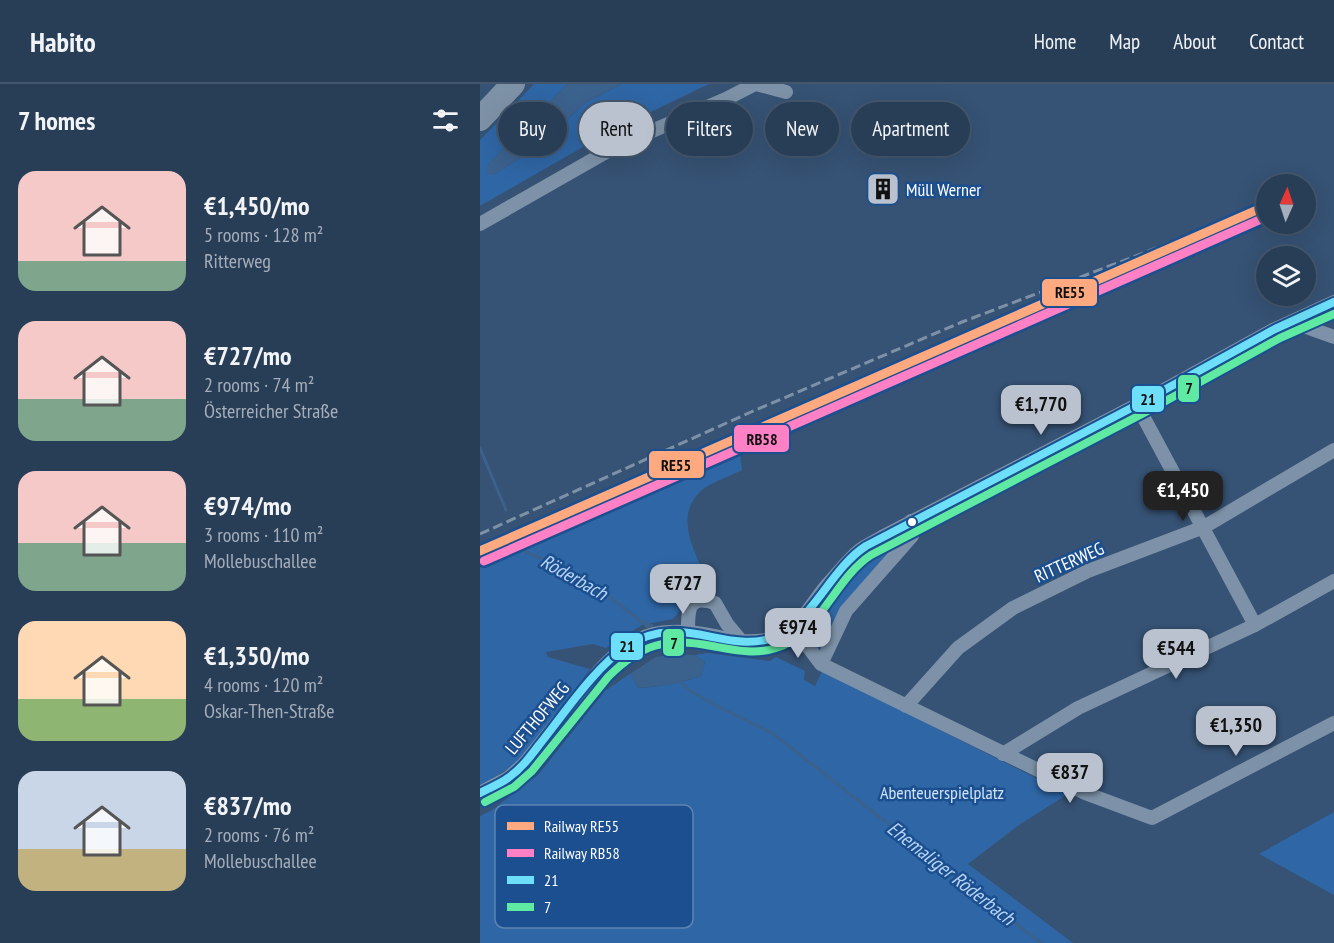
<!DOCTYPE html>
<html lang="en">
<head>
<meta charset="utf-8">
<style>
  :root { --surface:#283e57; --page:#30455d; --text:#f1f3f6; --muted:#a5aeba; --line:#44576d; --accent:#b9c2ce }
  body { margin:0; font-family:"PT Sans Narrow",sans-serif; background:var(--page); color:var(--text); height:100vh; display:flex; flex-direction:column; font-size:22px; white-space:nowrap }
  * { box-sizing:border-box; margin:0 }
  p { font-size:20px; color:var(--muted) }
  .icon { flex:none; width:33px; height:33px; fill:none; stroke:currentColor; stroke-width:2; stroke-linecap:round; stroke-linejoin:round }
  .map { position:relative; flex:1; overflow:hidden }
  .details { display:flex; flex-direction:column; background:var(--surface); width:480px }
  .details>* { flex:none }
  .banner { position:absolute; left:18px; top:18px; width:570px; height:54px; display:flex; gap:12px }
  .needle { width:39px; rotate:3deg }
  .tools { position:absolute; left:776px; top:90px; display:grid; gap:12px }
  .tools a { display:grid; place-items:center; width:60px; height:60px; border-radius:50%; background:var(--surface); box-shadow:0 6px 24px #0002,0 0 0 2px var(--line); font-size:30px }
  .price { position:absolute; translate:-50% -51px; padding:0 14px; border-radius:12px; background:var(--accent); color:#111; font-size:20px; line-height:39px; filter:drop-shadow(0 2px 3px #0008) }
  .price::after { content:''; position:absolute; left:50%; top:36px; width:18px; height:14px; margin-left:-9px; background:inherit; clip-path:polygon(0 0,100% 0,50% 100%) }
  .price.current { background:#222; color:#fff }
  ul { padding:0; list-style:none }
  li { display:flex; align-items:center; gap:18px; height:150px; padding:0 18px }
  li span { display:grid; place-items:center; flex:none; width:168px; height:120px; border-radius:18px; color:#555 }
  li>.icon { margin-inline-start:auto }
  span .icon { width:72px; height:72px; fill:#fffc; stroke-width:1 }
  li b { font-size:26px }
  h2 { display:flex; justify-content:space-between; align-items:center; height:72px; padding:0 18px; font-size:26px }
  .pill { padding:0 21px; border-radius:27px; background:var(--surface); box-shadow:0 6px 24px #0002,0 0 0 2px var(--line); font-size:21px; line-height:54px }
  .pill.current { background:var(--accent); color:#111 }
  header { display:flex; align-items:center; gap:36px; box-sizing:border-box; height:84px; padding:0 30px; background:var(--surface); border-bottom:2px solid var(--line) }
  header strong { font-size:28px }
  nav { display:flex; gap:33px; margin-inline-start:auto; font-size:21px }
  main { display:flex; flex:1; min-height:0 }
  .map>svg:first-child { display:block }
  .green { fill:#2f66a5 }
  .water { fill:#3b618d }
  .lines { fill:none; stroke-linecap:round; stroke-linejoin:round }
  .stream { stroke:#3b618d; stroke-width:3 }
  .minor { stroke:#7d92a8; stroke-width:14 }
  .motorway { stroke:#7e92a7; stroke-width:24 }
  .rail { stroke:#7e92a7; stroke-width:3; stroke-dasharray:10 4.5; stroke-linecap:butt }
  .bus-1-casing { stroke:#1b4f8f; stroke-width:12 }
  .bus-2-casing { stroke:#1b4f8f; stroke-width:12 }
  .bus-1 { stroke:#6ddff8; stroke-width:8 }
  .bus-2 { stroke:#60e9a3; stroke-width:8 }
  .rail-1-casing { stroke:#1b4f8f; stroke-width:14 }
  .rail-2-casing { stroke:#1b4f8f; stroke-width:14 }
  .rail-1 { stroke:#ffa980; stroke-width:9 }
  .rail-2 { stroke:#ff80c5; stroke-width:9 }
  .bus-dot { fill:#fff; stroke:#1b4f8f; stroke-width:2 }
  .labels { text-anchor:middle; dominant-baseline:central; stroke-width:5; stroke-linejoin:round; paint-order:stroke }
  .poi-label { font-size:18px; fill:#fff; stroke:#1b4f8f; text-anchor:start }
  .street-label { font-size:18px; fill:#fff; stroke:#1b4f8f }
  .park-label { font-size:18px; fill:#cfe3fa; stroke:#1b4f8f }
  .water-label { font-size:20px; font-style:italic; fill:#b5d3f5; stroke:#1b4f8f }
  .key { fill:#1b4f8f; stroke:#5f84b1; stroke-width:1.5 }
  .key-label { font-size:16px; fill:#fff }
  .line-badge { stroke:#1b4f8f; stroke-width:2 }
  .pale-badge-label { font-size:16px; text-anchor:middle; font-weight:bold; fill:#111 }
</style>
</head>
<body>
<header>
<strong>Habito</strong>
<nav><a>Home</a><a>Map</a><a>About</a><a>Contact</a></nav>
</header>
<main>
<section class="details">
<h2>7 homes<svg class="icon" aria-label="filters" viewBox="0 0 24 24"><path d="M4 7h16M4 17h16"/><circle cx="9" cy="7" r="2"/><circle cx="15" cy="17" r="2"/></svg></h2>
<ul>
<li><span style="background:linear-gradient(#f6c9c9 75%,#7fa58c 0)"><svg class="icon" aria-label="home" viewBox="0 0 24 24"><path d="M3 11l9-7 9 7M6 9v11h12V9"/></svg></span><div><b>€1,450/mo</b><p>5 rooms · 128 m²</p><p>Ritterweg</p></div></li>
<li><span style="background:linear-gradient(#f6c9c9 65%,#7fa58c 0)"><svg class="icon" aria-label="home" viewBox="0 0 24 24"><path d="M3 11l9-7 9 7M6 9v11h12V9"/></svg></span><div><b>€727/mo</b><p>2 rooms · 74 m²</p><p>Österreicher Straße</p></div></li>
<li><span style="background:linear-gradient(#f6c9c9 60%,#7fa58c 0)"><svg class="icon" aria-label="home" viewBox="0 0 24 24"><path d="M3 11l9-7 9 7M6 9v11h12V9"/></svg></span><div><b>€974/mo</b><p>3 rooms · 110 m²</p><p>Mollebuschallee</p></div></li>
<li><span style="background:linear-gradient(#ffd9b3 65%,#8fb573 0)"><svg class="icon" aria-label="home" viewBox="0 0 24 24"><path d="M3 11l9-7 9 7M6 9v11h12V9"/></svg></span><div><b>€1,350/mo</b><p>4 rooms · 120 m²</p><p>Oskar-Then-Straße</p></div></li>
<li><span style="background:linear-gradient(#c9d6e8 65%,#c2b280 0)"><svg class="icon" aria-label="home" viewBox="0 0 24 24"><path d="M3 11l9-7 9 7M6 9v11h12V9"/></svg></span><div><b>€837/mo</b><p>2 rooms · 76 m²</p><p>Mollebuschallee</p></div></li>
</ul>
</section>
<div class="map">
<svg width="854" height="859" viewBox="0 0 854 859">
  <rect width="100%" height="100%" fill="#365274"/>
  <!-- green -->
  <path class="green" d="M54,0H87L9,79L13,91L58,63L105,19L141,0H229L129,48L0,122V56Z
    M260,369L262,386C251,392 229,399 221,407C194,432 214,465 225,492L219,498L218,506L193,535L162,541L126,564L113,560L66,568L68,573L110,585L66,646L35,680L0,702V483Z
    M422,447L427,451L339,571L328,541C352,502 382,469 422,447Z
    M228,569L290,577L296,573L325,587L324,596L335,602L342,587L562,697L591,708L539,741L488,780L593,859H0V732L12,726L58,691L125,607L151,589L158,604C180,603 200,599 221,592L225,578L214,571Z
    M854,728V811L779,770Z"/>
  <!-- water -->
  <path class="water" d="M87,0H141L105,19L58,63L13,91L6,89L9,79Z
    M195,570L214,571L225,578L221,592L190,601L158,604L151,589L176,573Z"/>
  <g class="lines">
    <!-- stream -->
    <path class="stream" d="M0,364L26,426
      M46,468L77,481L95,499L125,509L168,543
      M163,537L172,542
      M200,597L209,606L235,621L292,649L561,859
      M44,689L58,679L134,582L151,571L175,560L174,558
      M0,717L24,703"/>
    <!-- minor -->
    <path class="minor" d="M276,0L306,8
      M0,140L135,63L246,15L275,0
      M812,238L854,253
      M657,321L775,541
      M314,544L341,580L605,709L672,734L854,639
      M208,547C208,524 208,511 235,519L247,540L262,558
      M341,580L366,527L432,452L431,437
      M426,622L478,564L533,524L608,487L724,443L854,366
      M523,670L598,624L775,541L854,497
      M0,709L28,694L44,680L120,586C156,547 184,542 235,552C255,557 274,560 294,554C319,547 332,518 348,500C358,489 369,475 380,466C387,461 396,457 404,452L657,321L795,245L854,218"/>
    <!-- motorway -->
    <path class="motorway" d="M0,35L33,0"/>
    <!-- rail -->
    <path class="rail" d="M688,169L786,130
      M593,204L660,180
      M0,450L271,328L482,238L661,170L786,120"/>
    <!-- bus-1 casing -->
    <g class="bus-1-casing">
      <path id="bus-1" d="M0,709C9,704 20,700 28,694C41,685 50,673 59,661C84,630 114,584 147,562C201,527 243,570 293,554C329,543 351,484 386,462L657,321L795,245L854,218"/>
    </g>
    <!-- bus-2 casing -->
    <g class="bus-2-casing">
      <path id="bus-2" d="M5,718L34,703L52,687L128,593C161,560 186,553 232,562C254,566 275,571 296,564C340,551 354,495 391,471L662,330L800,254L854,230"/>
    </g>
    <!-- bus-1 -->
    <use href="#bus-1" class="bus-1"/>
    <!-- bus-2 -->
    <use href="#bus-2" class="bus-2"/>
    <!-- rail-1 casing -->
    <g class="rail-1-casing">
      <path id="rail-1" d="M0,467L786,122"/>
    </g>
    <!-- rail-2 casing -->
    <g class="rail-2-casing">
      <path id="rail-2" d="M4,477L786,133"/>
    </g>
    <!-- rail-1 -->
    <use href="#rail-1" class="rail-1"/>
    <!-- rail-2 -->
    <use href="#rail-2" class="rail-2"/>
  </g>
  <!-- icons -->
  <defs>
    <g id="building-square" transform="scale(1.725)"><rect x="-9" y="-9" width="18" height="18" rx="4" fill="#b9c2ce" stroke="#1b4f8f"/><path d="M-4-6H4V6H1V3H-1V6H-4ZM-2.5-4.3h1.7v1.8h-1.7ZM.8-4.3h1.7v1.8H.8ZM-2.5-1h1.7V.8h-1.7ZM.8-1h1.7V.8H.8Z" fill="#111"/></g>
  </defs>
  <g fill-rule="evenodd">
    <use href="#building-square" x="403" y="105"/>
  </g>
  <!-- markers -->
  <circle class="bus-dot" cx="432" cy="438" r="5"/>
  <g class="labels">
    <!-- poi labels -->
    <g class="poi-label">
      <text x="426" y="105">Müll Werner</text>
    </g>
    <!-- street labels -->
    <g class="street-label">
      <text transform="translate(589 478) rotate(-24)">RITTERWEG</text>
      <text transform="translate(57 634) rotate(-50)">LUFTHOFWEG</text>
    </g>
    <!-- park labels -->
    <g class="park-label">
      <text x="462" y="708">Abenteuerspielplatz</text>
    </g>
    <!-- water labels -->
    <g class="water-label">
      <text transform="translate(94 493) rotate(29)">Röderbach</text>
      <text transform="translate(471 789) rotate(38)">Ehemaliger Röderbach</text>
    </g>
  </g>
  <!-- legend -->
  <rect x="15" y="721" width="198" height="123" rx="9" class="key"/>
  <rect x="27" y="738" width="27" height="8" fill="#ffa980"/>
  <rect x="27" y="765" width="27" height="8" fill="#ff80c5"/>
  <rect x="27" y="792" width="27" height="8" fill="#6ddff8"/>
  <rect x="27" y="819" width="27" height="8" fill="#60e9a3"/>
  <g class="key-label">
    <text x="64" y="748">Railway RE55</text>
    <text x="64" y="775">Railway RB58</text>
    <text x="64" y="802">21</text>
    <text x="64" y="829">7</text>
  </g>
  <g class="line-badge">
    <rect x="561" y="194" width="57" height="29" rx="6" fill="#ffa980"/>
    <rect x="697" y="290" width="23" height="29" rx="6" fill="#60e9a3"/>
    <rect x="651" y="301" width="34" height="28" rx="6" fill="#6ddff8"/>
    <rect x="253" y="340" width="57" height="29" rx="6" fill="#ff80c5"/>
    <rect x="168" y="366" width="57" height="29" rx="6" fill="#ffa980"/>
    <rect x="182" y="544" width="23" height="29" rx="6" fill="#60e9a3"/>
    <rect x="130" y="548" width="34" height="29" rx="6" fill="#6ddff8"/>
  </g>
  <g class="pale-badge-label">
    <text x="590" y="214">RE55</text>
    <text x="709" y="310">7</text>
    <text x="668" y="321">21</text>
    <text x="282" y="361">RB58</text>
    <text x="196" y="387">RE55</text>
    <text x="194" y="565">7</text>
    <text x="147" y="568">21</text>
  </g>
</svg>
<div class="tools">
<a><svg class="needle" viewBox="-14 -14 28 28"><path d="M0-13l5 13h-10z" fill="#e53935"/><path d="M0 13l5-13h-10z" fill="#a5aeba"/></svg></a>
<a><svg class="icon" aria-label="layers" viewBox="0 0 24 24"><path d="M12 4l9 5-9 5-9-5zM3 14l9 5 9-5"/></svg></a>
</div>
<b class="price" style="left:561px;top:352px">€1,770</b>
<b class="price current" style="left:703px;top:438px">€1,450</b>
<b class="price" style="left:203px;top:531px">€727</b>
<b class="price" style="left:318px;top:575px">€974</b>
<b class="price" style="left:696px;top:596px">€544</b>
<b class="price" style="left:756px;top:673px">€1,350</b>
<b class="price" style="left:590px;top:720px">€837</b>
<div class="banner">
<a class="pill">Buy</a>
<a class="pill current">Rent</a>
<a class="pill">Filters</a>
<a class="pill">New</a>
<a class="pill">Apartment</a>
</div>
</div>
</main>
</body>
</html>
